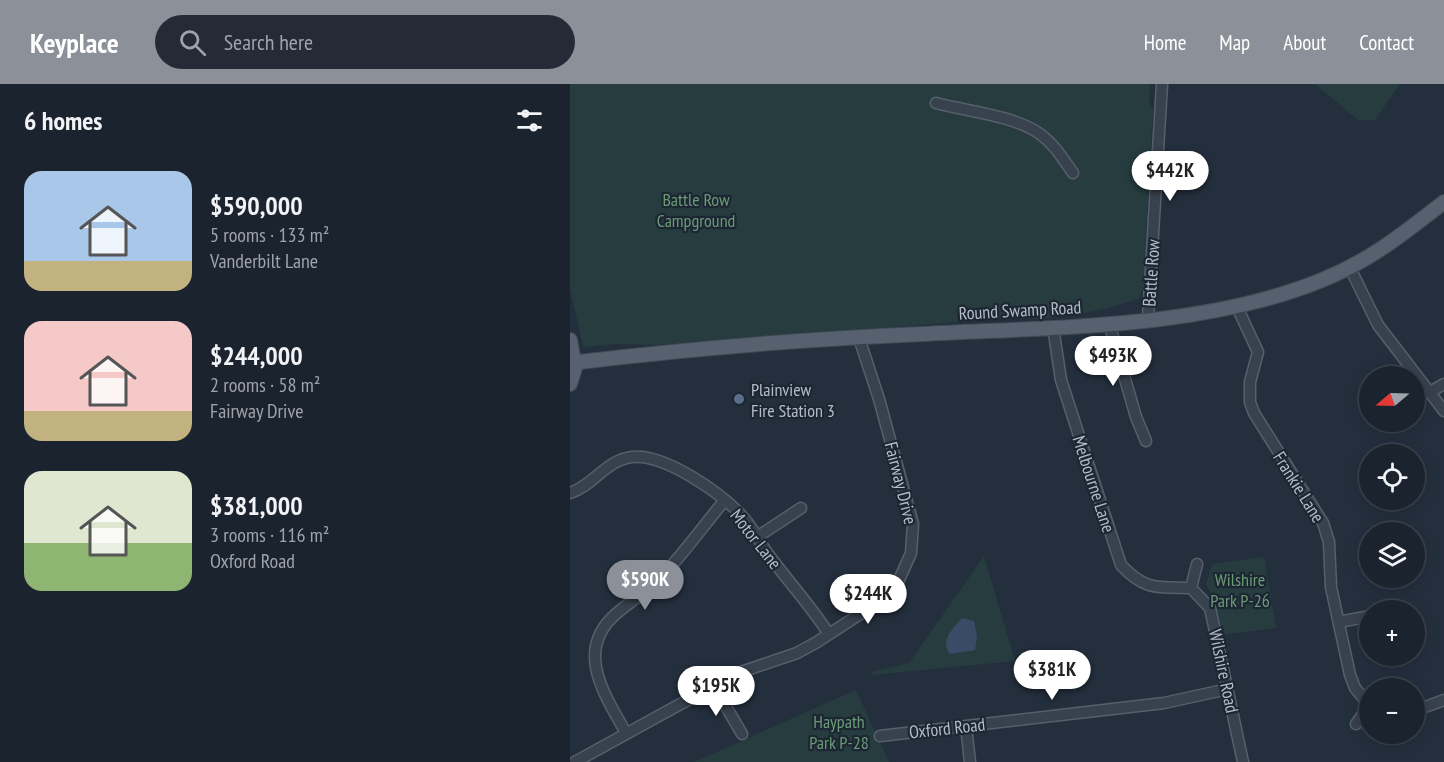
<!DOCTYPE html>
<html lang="en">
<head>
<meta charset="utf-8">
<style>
  :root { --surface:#1b232e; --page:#242b36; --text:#f1f3f6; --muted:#a0a4aa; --line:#39404a; --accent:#8c9099 }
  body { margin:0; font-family:"PT Sans Narrow",sans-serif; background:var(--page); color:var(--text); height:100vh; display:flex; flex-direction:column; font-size:22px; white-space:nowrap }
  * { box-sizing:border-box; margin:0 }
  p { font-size:20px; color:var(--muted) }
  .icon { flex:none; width:33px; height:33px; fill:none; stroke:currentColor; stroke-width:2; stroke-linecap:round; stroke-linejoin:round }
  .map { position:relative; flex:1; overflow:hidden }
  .sheet { display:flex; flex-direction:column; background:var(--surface); width:570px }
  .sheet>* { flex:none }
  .needle { width:39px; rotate:251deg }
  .buttons { position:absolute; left:789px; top:282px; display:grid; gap:12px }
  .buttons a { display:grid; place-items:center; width:66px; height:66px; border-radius:50%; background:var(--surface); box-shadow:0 3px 15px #0003,0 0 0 2px var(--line); font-size:30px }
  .price { position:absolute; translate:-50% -51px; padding:0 14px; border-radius:21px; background:#fff; color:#222; font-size:20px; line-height:39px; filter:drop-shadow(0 2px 3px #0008) }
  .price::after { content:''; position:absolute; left:50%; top:36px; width:18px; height:14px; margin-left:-9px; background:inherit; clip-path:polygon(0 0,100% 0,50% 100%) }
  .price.current { background:var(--accent); color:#fff }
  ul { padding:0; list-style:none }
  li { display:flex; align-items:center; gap:18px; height:150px; padding:0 24px }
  li span { display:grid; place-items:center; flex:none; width:168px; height:120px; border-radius:18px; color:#555 }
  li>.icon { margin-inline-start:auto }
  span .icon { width:72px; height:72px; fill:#fffc; stroke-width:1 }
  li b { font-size:26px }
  h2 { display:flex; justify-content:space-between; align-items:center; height:72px; padding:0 24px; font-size:26px }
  header { display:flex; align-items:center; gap:36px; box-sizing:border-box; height:84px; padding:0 30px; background:var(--accent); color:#fff }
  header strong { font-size:28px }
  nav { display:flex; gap:33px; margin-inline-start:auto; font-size:21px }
  .search { width:420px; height:54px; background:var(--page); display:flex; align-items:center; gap:15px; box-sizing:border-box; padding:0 21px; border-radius:33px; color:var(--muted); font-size:22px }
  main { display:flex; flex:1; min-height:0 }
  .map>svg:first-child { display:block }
  .green { fill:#263c3f }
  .water { fill:#394c67 }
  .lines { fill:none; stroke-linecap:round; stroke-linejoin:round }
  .minor-casing { stroke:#565f6c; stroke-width:13 }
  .major-casing { stroke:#414a57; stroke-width:16 }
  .minor { stroke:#38414e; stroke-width:10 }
  .major { stroke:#56606e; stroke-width:14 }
  .service-dot { fill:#5c6f8a; stroke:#1d2633; stroke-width:2 }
  .labels { text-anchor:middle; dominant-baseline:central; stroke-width:4.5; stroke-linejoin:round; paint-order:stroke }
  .park-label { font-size:18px; fill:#6b9a76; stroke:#1d2633 }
  .street-label { font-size:18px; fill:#b4bcc9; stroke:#1d2633 }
  .poi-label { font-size:18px; fill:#b4bcc9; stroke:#1d2633; text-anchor:start }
</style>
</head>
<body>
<header>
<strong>Keyplace</strong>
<div class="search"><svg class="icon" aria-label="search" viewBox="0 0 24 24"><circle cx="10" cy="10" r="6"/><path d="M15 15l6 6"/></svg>Search here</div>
<nav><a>Home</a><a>Map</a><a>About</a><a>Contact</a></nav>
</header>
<main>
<section class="sheet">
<h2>6 homes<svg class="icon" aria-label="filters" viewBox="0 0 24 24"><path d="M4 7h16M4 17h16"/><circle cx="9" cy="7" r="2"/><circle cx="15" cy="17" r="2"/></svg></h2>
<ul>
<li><span style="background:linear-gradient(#a9c7e8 75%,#c2b280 0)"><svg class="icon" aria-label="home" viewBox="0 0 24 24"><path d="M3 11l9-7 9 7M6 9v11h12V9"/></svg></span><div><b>$590,000</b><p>5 rooms · 133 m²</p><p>Vanderbilt Lane</p></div></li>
<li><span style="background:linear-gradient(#f6c9c9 75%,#c2b280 0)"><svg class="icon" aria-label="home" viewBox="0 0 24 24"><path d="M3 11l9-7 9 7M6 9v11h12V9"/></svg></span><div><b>$244,000</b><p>2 rooms · 58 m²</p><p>Fairway Drive</p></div></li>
<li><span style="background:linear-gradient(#dfe7d0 60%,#8fb573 0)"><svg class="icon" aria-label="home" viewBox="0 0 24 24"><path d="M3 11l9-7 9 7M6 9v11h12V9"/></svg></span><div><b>$381,000</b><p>3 rooms · 116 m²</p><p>Oxford Road</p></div></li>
</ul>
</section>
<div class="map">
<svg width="874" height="678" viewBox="0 0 874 678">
  <rect width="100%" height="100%" fill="#242f3e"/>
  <!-- green -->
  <path class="green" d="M0,0H580L579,20L583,25L573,204L568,215C526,229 483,237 440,234L86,261L48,260L13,263L0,204Z
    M745,0H830L805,36H788Z
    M414,472L445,577L302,591L301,588L339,579Z
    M694,473L706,544L651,551L646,522L636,500L642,480Z
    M286,606L319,678H124Z"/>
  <!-- water -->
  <path class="water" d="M392,534L404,537L407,553L405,566L380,570C370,556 382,546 392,534Z"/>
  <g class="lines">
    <!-- minor casing -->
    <g class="minor-casing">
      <path id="minor" d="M366,19C396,27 446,32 470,50C484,60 493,75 503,89
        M780,184L808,241L874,327
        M667,223L688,268L680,298V318L684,329L753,439L759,458L761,503L780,591L785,604L800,622
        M578,234L592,0
        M539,239L566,333L576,357
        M483,243L491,296L551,481C575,507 588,503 621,504
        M860,308L874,300
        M0,409C24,401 36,376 62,373C94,369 151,409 172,432C183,443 189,458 198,470C218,497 240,521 259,550
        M187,453L231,424
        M621,504L640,524L673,678
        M621,504L627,480
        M769,538L800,532
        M144,602L172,650
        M844,627L874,616
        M786,640L799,621
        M396,642L400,678
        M56,649C35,611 3,566 47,529C62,516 79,506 93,491C115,468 134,441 155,416
        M310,652L594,619L658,605
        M5,678L165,590L227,569L247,558L307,519L329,496L341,469L343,440L309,315L289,254"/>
    </g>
    <!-- major casing -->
    <g class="major-casing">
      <path id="major" d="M0,256L5,284L0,300
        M0,279C117,265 235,255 353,250C481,243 633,245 752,196C801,176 833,150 874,118"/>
    </g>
    <!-- minor -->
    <use href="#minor" class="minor"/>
    <!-- major -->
    <use href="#major" class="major"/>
  </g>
  <!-- markers -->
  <circle class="service-dot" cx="169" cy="315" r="6"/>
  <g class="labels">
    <!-- park labels -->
    <g class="park-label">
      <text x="126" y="115">Battle Row<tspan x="126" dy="21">Campground</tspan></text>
      <text x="670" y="495">Wilshire<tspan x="670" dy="21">Park P-26</tspan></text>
      <text x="269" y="637">Haypath<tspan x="269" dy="21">Park P-28</tspan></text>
    </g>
    <!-- street labels -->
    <g class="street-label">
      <text transform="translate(581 189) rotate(-86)">Battle Row</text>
      <text transform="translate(450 226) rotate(-3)">Round Swamp Road</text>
      <text transform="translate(331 399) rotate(76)">Fairway Drive</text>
      <text transform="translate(524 400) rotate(72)">Melbourne Lane</text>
      <text transform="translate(729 403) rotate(58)">Frankie Lane</text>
      <text transform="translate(186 455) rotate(52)">Motor Lane</text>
      <text transform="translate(654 587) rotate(78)">Wilshire Road</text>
      <text transform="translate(377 644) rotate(-6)">Oxford Road</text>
    </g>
    <!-- poi labels -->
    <g class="poi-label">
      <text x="181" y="305">Plainview<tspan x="181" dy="21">Fire Station 3</tspan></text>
    </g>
  </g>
</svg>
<div class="buttons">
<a><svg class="needle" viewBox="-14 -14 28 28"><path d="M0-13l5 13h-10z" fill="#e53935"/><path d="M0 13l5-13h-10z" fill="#a0a4aa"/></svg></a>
<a><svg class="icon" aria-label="locate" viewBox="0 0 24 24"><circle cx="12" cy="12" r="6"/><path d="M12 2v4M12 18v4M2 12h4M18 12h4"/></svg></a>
<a><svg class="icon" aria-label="layers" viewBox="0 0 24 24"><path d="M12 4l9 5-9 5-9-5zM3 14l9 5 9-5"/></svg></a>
<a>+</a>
<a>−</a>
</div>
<b class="price" style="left:600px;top:118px">$442K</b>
<b class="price" style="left:543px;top:303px">$493K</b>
<b class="price current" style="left:75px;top:527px">$590K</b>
<b class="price" style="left:298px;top:541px">$244K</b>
<b class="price" style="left:482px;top:617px">$381K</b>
<b class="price" style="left:146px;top:633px">$195K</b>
</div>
</main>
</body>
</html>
